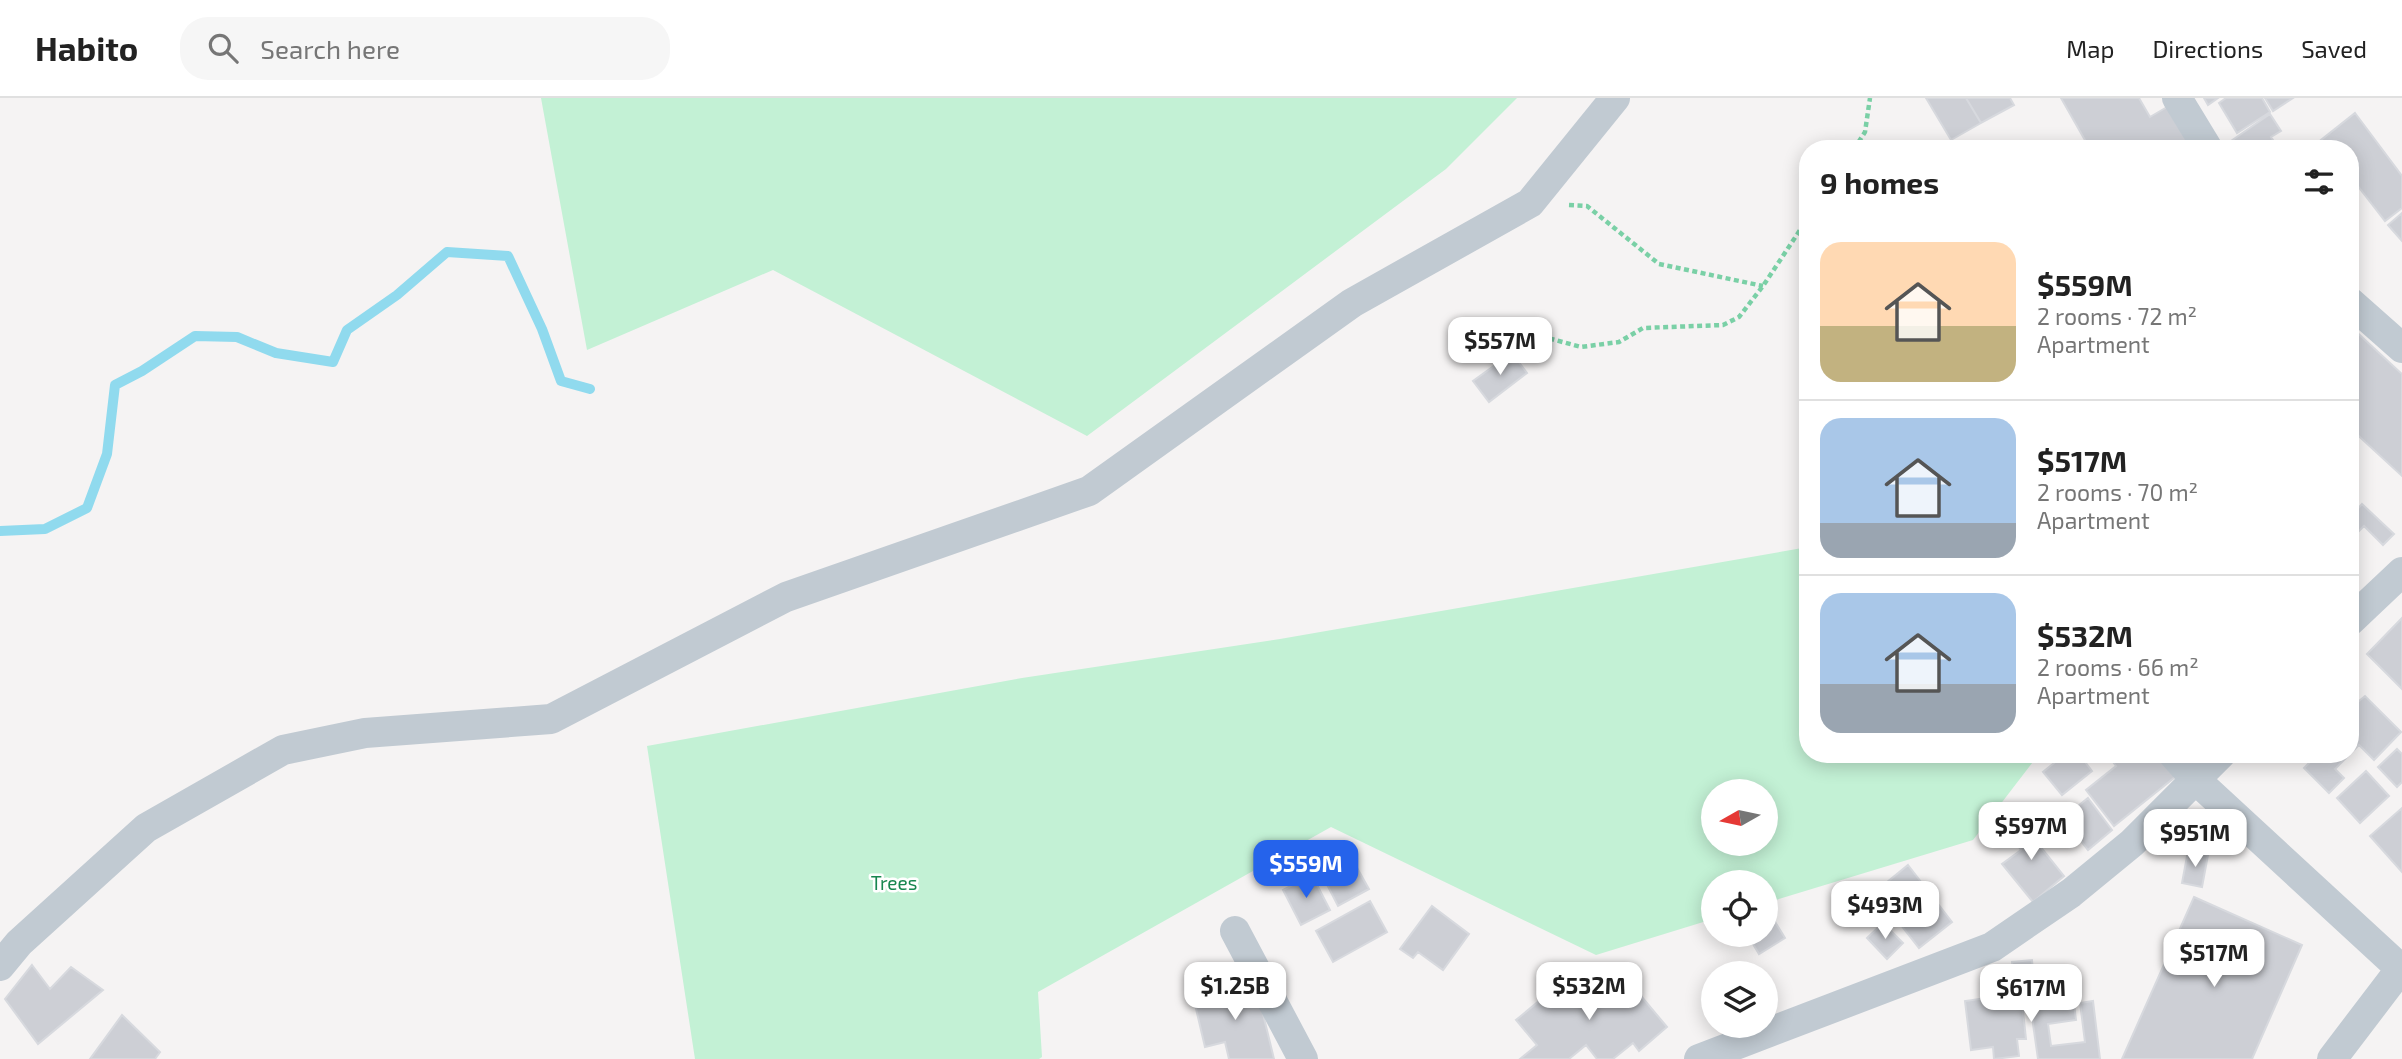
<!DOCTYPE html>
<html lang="en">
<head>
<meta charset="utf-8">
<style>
  :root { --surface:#fff; --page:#f6f6f6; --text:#222; --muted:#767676; --line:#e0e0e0; --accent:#2563eb }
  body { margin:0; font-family:"Exo 2",sans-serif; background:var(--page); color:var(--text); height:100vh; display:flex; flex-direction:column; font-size:26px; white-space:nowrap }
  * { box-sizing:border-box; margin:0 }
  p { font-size:23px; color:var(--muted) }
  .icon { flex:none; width:38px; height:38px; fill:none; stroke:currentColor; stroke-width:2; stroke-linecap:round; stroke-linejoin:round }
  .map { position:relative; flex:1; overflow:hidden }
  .panel { position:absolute; left:1799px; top:42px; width:560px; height:623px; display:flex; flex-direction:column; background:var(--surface); border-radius:28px; box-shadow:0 4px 18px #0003 }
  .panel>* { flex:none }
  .needle { width:46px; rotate:261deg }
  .buttons { position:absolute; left:1701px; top:681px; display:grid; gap:14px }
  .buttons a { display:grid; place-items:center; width:77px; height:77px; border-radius:50%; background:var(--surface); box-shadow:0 4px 18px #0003; font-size:35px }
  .price { position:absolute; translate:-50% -60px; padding:0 16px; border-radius:14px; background:#fff; color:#222; font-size:23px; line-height:46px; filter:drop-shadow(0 2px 4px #0008) }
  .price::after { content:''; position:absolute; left:50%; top:42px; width:21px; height:16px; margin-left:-10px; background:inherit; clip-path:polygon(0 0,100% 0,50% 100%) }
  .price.current { background:var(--accent); color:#fff }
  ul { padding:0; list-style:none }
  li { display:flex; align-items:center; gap:21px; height:175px; padding:0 21px }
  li+li { border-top:2px solid var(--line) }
  li span { display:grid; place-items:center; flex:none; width:196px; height:140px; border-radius:21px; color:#555 }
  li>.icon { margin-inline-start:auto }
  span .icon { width:84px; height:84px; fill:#fffc; stroke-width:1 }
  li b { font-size:30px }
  h2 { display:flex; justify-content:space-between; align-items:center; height:84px; padding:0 21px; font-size:30px }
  header { display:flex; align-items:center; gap:42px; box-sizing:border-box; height:98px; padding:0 35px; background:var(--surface); border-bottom:2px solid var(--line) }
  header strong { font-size:33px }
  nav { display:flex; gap:38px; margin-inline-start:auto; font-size:24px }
  .search { width:490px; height:63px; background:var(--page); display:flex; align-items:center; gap:18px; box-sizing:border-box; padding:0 24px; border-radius:28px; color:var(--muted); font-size:26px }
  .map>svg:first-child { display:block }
  .green { fill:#c3f1d5; fill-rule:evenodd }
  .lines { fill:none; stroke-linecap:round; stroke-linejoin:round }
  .stream { stroke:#90daee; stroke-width:10 }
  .building { fill:#cdcfd5; stroke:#d7d9de; stroke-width:2 }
  .path { stroke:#7ad0a6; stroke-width:4.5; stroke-dasharray:5 3.5; stroke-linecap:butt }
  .minor { stroke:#c1cad2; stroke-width:30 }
  .labels { text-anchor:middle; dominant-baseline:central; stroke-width:5; stroke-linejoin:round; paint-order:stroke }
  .park-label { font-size:19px; fill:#17864f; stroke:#fff }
</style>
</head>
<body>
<header>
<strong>Habito</strong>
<div class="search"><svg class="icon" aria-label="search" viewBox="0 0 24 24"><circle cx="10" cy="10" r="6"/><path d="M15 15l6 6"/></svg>Search here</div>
<nav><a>Map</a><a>Directions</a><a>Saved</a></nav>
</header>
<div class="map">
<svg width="2402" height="961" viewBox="0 0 2402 961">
  <rect width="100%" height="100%" fill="#f5f3f3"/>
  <!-- green -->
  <path class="green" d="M541,0H1517L1446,71L1087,338L773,172L587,252Z
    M1808,449V656H2039L1973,742L1766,805V784H1713V821L1596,857L1331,729L1038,894L1042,959L1039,961H695L647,648L1022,580L1280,541ZM1713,693H1766V746H1713Z"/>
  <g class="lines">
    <!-- stream -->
    <path class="stream" d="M0,433L45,431L87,410L107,356L115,287L142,273L195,238L237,239L276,255L333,264L347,232L397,197L447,154L508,158L542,231L561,283L590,291"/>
  </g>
  <!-- building -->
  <path class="building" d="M1926,0H1966L1981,25L1951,42Z
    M1966,0H2010L2014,7L1981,25Z
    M2061,0H2139L2150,19L2167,9L2192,51H2090Z
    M2204,0H2218L2208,7Z
    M2226,0H2262L2270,14L2237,35L2219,5Z
    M2265,0H2293L2273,13Z
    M2355,15L2402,78V110L2385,123L2350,78V51H2329L2321,42Z
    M2270,16L2281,33L2271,39L2279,51H2236L2231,43Z
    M2402,115V143L2388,127Z
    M2350,228L2402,276V378L2350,330Z
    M1512,255L1527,275L1489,304L1473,283Z
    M2362,406L2394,436L2383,447L2364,428L2350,442V413L2353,416Z
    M2402,520V591L2367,556Z
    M2350,595L2359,603L2365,598L2401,634L2374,662L2359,647L2350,656Z
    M2397,651L2402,656V684L2397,689L2378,669Z
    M2065,656H2079L2092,673L2062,697L2043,674Z
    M2107,656H2165L2180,675L2114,728L2086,692L2116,668Z
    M2318,656H2350L2335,671L2344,680L2329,695L2304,670Z
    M2366,673L2389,698L2360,725L2337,700Z
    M2088,700L2112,732L2088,752L2063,720Z
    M2402,710V774L2370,738Z
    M2024,719L2044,743L2039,747L2064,778L2033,804L2002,766L2021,752L2007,734Z
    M2188,753L2208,757L2202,789L2182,785Z
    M1351,759L1369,791L1338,808L1321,775Z
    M1908,767L1952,824L1919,850L1875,794Z
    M1312,777L1330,812L1301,827L1283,792Z
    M2194,799L2302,847L2252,961H2122Z
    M1370,803L1387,834L1333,864L1316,833Z
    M1432,808L1469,836L1443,872L1418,854L1413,860L1400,851Z
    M1766,809L1785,840L1759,856L1747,836H1766Z
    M1883,825L1903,845L1887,861L1867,840Z
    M2032,862L2034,885L2014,887L2012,864Z
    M32,867L50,891L71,869L103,892L38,946L5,901Z
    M1573,875L1597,904L1626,880L1667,929L1639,953L1633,945L1613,961H1597L1586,947L1569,961H1520L1537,947L1516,922Z
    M1255,883L1274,961H1229L1225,944L1205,949L1193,898Z
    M2072,888L2076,922L2048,926L2051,948L2085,944L2080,905L2093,903L2100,961H2038L2031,912L2023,913L2026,941H2017L2019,958L1994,961L1993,949L1971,952L1965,903L2008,897L2009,904L2022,903L2021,895Z
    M122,917L160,954L155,961H90Z"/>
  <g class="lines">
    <!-- path -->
    <path class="path" d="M1854,51L1865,34L1870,0
      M1569,107L1587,108L1659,166L1763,188
      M1533,236L1581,249L1619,244L1643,230L1723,227L1739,219L1763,188L1808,120"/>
    <!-- minor -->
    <path class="minor" d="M2177,0L2208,51
      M2350,204L2402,250
      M2350,523L2402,474
      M2173,656L2197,683L2402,872
      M1235,833L1303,961
      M0,868L19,845L146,730L283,652L365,635L551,621L786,499L1089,393L1352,205L1530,105L1615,0
      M1699,961L1992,849L2071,795L2132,745L2221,656
      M2332,961L2402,869"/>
  </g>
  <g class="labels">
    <!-- park labels -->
    <g class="park-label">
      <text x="894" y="784">Trees</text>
    </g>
  </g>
</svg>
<div class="buttons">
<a><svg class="needle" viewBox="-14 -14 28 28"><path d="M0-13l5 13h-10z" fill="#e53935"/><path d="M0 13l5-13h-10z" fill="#767676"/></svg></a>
<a><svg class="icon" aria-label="locate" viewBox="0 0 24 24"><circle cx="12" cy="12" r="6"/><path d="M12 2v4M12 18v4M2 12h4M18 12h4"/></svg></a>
<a><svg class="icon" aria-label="layers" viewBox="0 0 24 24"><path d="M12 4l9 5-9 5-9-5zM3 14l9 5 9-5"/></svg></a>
</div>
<b class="price" style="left:1500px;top:279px">$557M</b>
<b class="price" style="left:2031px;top:764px">$597M</b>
<b class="price" style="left:2195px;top:771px">$951M</b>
<b class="price current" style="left:1306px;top:802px">$559M</b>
<b class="price" style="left:1885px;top:843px">$493M</b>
<b class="price" style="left:2214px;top:891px">$517M</b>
<b class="price" style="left:1235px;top:924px">$1.25B</b>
<b class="price" style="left:1589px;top:924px">$532M</b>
<b class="price" style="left:2031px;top:926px">$617M</b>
<section class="panel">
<h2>9 homes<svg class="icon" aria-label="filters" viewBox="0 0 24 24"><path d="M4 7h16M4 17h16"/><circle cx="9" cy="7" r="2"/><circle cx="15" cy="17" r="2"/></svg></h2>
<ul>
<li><span style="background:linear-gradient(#ffd9b3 60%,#c2b280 0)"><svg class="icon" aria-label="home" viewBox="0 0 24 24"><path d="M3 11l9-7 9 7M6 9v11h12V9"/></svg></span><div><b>$559M</b><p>2 rooms · 72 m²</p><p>Apartment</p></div></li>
<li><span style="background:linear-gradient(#a9c7e8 75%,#9aa5b1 0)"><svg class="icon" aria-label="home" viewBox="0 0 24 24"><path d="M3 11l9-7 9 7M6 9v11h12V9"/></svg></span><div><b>$517M</b><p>2 rooms · 70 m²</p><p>Apartment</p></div></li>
<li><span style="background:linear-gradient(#a9c7e8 65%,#9aa5b1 0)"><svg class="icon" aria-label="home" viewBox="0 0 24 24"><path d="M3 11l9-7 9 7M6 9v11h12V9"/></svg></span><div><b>$532M</b><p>2 rooms · 66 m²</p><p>Apartment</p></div></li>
</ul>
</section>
</div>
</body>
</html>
